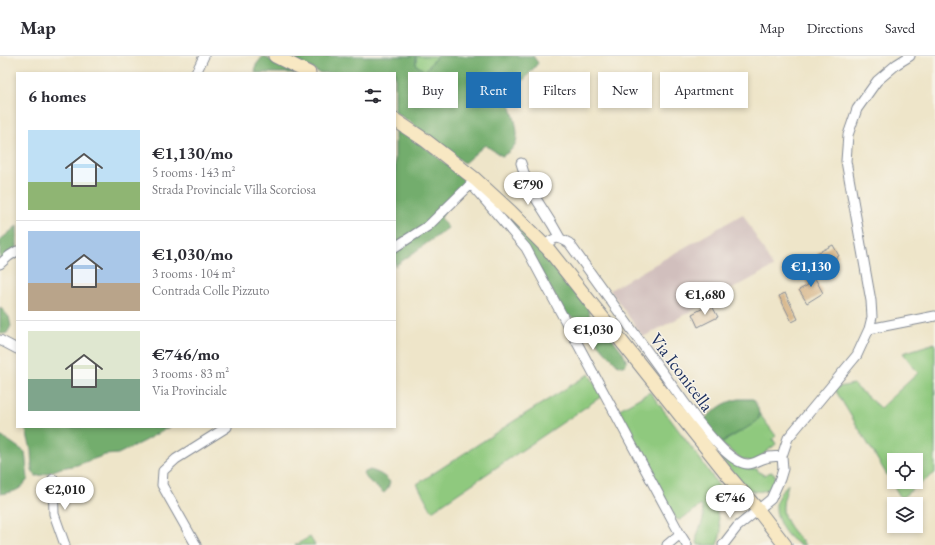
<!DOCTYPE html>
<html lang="en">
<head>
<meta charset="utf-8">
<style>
  :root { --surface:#fff; --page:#f7f7f7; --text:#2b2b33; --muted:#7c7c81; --line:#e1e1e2; --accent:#1f6fb2 }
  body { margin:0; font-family:"EB Garamond",serif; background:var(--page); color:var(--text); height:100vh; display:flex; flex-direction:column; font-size:15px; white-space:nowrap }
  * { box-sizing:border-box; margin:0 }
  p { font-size:13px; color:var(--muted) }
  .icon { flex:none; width:22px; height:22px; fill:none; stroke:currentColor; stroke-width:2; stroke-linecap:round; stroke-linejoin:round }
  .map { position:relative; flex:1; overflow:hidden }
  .panel { position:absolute; left:16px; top:16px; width:380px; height:356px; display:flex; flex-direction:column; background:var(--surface); border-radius:0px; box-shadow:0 2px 6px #0003 }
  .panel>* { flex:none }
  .hud { position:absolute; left:408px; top:16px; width:380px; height:36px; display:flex; gap:8px }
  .buttons { position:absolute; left:887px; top:397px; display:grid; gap:8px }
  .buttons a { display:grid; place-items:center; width:36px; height:36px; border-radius:0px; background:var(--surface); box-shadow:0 2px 6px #0003; font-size:20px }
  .price { position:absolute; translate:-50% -34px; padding:0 9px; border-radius:14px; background:#fff; color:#222; font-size:13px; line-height:26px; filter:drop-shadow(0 1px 2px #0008) }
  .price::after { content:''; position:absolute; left:50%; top:24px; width:12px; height:9px; margin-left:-6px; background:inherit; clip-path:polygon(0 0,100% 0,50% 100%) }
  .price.selected { background:var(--accent); color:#fff }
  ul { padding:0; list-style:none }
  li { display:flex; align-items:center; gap:12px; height:100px; padding:0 12px }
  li+li { border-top:1px solid var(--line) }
  li span { display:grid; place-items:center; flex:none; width:112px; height:80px; border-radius:0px; color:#555 }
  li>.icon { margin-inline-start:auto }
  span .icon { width:48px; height:48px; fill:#fffc; stroke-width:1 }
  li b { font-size:17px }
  h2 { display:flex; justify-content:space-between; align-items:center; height:48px; padding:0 12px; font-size:17px }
  .tag { padding:0 14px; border-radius:0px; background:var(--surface); box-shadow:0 2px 6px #0003; font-size:14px; line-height:36px }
  .tag.selected { background:var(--accent); color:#fff }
  header { display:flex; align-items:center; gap:24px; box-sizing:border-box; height:56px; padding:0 20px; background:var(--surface); border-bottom:1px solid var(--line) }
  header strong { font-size:19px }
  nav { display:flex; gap:22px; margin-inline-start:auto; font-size:14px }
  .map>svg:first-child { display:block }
  .industrial { fill:#d1bfbd }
  .green { fill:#8fc97e; stroke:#557c6e; fill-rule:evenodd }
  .forest { fill:#73ad6d; stroke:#476e66 }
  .building { fill:#d9ba90 }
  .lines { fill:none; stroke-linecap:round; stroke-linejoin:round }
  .minor-casing { stroke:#848a94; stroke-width:11 }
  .secondary-casing { stroke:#848a94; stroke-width:15 }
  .minor { stroke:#fff; stroke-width:9 }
  .secondary { stroke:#f8e8c3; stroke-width:13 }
  .labels { text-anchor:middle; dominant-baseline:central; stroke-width:3; stroke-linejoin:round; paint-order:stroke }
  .street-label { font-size:18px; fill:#1b2f5e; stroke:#f7f3e8 }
</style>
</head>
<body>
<header>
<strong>Map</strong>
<nav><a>Map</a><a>Directions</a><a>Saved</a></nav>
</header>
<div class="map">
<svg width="935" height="489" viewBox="0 0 935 489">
  <rect width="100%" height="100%" fill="#f7f3e8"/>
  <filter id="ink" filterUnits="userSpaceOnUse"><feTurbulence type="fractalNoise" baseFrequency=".025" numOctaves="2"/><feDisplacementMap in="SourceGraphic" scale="8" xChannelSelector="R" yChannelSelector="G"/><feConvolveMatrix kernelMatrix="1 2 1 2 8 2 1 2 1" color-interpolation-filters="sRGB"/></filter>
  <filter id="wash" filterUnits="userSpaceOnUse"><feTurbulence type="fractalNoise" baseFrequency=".012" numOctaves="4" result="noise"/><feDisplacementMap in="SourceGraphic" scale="16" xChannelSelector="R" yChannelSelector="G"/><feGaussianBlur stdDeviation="0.9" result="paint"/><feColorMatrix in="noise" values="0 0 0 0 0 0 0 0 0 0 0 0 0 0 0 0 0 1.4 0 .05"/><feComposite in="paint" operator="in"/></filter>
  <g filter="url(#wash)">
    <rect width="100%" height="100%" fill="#eee5c9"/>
    <!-- industrial -->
    <path class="industrial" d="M743,158L773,211L643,281L610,234Z"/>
    <!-- green -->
    <path class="green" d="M416,0H437L425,15L416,9Z
      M935,287V417L901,442L834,332L853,328L880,352L918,317L903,297ZM894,404H916V426H894Z
      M589,318L602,340L432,455L417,428L514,365Z
      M650,336L703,407L724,438C716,448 716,455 719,467C720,470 721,473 721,476C720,481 718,485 717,489H698C694,480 701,472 703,463C704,458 702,453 701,449L680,464L676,463L616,355Z
      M758,356L776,380L773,383L776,388L754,406L742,403L720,387L730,382L757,365L759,362Z
      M705,386H710L740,410L749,413H757L759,416L764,419L771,416L775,418C776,434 762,438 749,434Z
      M788,428C787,435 783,443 783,450C782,466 796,478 805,489C790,489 776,466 776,452C775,442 782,435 788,428Z
      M310,481L315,489H295Z"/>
    <!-- forest -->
    <path class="forest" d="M263,0L295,17H255L256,9Z
      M321,0H416V9L425,15L437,0H533L538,7L508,43C512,55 522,79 514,90C511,95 506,98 502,100L485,89L464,107L440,87L395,56V17H320L288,1L315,2Z
      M395,71L426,92L466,124L459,133L450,142L441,162L448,172L395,210Z
      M495,146L527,176L588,252L590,260C584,266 574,262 566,259L527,192L493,151Z
      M17,170V194L0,211V184Z
      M0,251L9,261L11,270L7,277L3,278L0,277Z
      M595,266H599L622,295L627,306L624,310H621L618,309C609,299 587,281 592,267Z
      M739,343H753C757,348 761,358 758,364C754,369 727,383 720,387L703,364C716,354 723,346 739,343Z
      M25,371H169L144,385L118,398L105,399L77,409L61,412L43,419L36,420L32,414L31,393Z
      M0,380C9,384 17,391 25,396L28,423C20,435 14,436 0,438Z
      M370,414C378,416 385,420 390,426L387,434L384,437C376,430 368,426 363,417Z"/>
    <g id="blocks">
      <!-- building -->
      <path class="building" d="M833,189L839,200L824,208L817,197Z
        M798,211L802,217L791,222L788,216Z
        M811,215L823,237L807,247L799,234L808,229L803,220Z
        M785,237L798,263L792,266L779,240Z
        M711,248L718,261L698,271L692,258Z"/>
    </g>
  </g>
  <g filter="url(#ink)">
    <use href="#blocks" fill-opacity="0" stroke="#848a94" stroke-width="1"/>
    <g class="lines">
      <!-- minor casing -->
      <g class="minor-casing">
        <path id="minor" d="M196,17L204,0
          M521,107L528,130L552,168L560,182
          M475,123L471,128L526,192L680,478L687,489
          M545,189C556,181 556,180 569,187L697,364C707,376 731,408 748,408C755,408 760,403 766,402C771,400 777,401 782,400
          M395,191L428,170L471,128
          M0,208L9,200L17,195
          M869,273L935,260
          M0,284L17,293
          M53,423L54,458L65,489
          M196,489L162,429L163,415L176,403L227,371
          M667,489L680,478
          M723,489L737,471L771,443L780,423L783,413L782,400L788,382L857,299L869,273L872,261L871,245L846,105L848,79L857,53L877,25L897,8L910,0"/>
      </g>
      <!-- secondary casing -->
      <g class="secondary-casing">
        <path id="secondary" d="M275,0L309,17
          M395,64L425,84L475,123L511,156L548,193L727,418L758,454L785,489"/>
      </g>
      <!-- minor -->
      <use href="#minor" class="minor"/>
      <!-- secondary -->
      <use href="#secondary" class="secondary"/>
    </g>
  </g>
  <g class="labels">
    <!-- street labels -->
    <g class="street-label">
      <text transform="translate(682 316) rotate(53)">Via Iconicella</text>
    </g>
  </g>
</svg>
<div class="buttons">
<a><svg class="icon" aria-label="locate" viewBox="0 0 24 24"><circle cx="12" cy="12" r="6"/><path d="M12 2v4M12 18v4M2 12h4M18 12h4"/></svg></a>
<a><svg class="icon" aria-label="layers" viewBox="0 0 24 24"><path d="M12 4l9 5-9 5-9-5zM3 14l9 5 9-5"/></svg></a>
</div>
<b class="price" style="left:528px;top:150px">€790</b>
<b class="price selected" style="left:811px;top:232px">€1,130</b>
<b class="price" style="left:705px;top:260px">€1,680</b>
<b class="price" style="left:593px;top:295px">€1,030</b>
<b class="price" style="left:65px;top:455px">€2,010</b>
<b class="price" style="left:730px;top:463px">€746</b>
<div class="hud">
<a class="tag">Buy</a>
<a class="tag selected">Rent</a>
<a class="tag">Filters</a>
<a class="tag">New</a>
<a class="tag">Apartment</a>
</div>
<section class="panel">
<h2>6 homes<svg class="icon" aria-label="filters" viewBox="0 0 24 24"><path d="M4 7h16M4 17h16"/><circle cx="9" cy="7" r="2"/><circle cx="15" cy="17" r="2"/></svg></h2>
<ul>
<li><span style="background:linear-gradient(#bfe0f5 65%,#8fb573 0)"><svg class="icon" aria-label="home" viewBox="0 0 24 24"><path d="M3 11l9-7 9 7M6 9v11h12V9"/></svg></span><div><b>€1,130/mo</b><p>5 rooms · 143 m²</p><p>Strada Provinciale Villa Scorciosa</p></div></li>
<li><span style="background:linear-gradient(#a9c7e8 65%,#b9a48a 0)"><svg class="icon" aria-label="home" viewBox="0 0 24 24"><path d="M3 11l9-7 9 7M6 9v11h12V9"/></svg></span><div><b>€1,030/mo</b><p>3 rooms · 104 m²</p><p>Contrada Colle Pizzuto</p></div></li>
<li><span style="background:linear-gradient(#dfe7d0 60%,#7fa58c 0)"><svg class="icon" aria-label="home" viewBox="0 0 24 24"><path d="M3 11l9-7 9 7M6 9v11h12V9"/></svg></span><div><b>€746/mo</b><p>3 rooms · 83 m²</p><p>Via Provinciale</p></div></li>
</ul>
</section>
</div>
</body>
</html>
